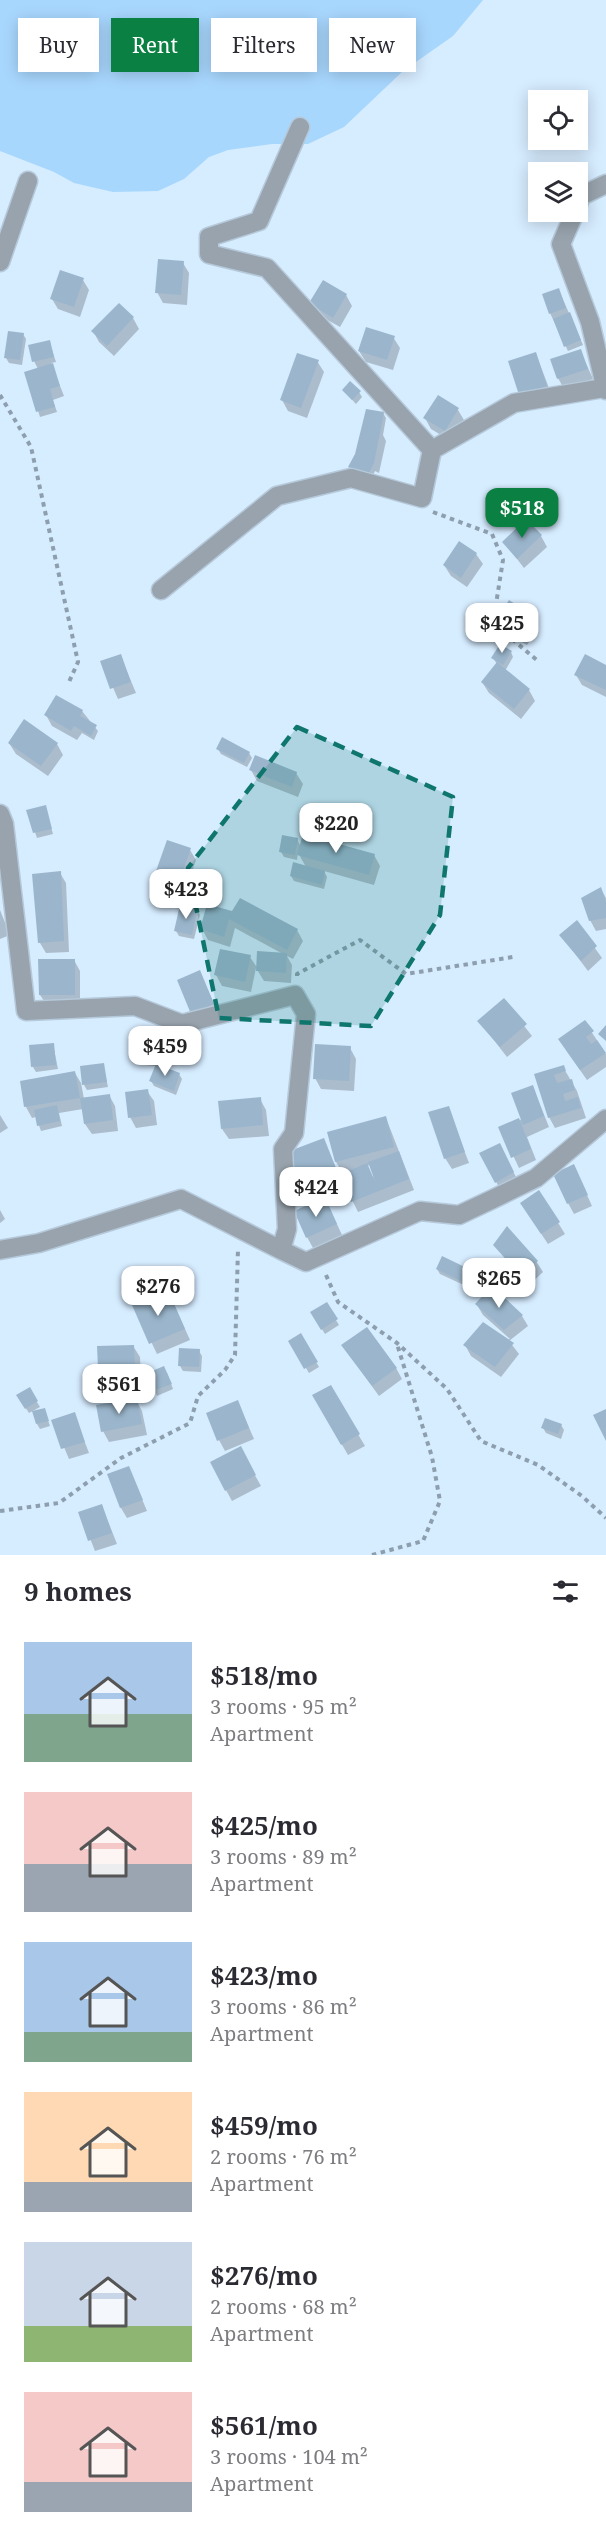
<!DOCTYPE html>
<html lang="en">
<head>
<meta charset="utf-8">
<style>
  :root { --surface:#fff; --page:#f2f2f3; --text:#2b2b33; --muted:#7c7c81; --accent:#0b8043 }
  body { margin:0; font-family:"Noto Serif",serif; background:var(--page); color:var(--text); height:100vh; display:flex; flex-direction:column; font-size:22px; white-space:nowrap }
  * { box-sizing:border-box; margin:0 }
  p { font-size:20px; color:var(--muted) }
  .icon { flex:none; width:33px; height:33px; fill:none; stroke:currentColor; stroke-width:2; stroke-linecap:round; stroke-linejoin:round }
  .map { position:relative; height:1555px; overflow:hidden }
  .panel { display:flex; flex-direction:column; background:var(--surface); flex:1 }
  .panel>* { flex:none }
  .banner { position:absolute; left:18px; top:18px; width:570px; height:54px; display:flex; gap:12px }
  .buttons { position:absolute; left:528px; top:90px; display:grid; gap:12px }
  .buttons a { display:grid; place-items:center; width:60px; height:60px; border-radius:0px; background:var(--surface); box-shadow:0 3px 15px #0003; font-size:30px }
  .price { position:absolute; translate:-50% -51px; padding:0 14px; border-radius:12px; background:#fff; color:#222; font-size:20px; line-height:39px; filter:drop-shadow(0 2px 3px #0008) }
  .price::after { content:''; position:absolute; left:50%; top:36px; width:18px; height:14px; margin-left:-9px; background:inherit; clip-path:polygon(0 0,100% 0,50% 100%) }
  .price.selected { background:var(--accent); color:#fff }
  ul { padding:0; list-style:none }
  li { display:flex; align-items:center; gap:18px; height:150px; padding:0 24px }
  li span { display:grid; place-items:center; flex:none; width:168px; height:120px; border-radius:0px; color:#555 }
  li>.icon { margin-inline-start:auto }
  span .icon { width:72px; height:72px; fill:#fffc; stroke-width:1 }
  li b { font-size:26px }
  h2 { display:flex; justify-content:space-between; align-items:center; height:72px; padding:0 24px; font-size:26px }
  .tag { padding:0 21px; border-radius:0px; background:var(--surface); box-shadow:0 3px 15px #0003; font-size:21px; line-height:54px }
  .tag.selected { background:var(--accent); color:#fff }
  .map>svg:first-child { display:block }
  .green { fill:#a8d7fe }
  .shadow { fill:#0003; fill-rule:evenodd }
  .building { fill:#9bb6cc }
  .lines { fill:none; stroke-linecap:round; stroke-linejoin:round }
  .minor-casing { stroke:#b5c9da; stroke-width:21 }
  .path { stroke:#8d9fae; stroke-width:4; stroke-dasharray:4.5 4.5; stroke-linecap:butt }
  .minor { stroke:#98a3ad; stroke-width:18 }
  .marked { fill:#0f766e; fill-opacity:0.2; stroke:#0f766e; stroke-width:4.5; stroke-dasharray:12 8; stroke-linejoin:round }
</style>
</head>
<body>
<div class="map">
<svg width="606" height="1555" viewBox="0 0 606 1555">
  <rect width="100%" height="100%" fill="#d6ecff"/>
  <!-- green -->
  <path class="green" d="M0,0H483L453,36L403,71L344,127L308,144H272L228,150L209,157L184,179L158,191L113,192L74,183L54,172L0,151Z"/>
  <!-- shadow -->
  <path class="shadow" d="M183,263L189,273L187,305L163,303L157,292Z
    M83,280L89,290L80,317L58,309L52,299Z
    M346,295L352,306L340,327L317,314L311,303Z
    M561,295L583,345L568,351L550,313Z
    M119,305L133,318L139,329L114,356L99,342L93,331Z
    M23,334L26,339L22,365L9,363L6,358Z
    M393,337L400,348L393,370L366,362L359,351Z
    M49,341L56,362L51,363L64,396L53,400L57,412L40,417L26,373L38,369L34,361Z
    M580,350L593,379L564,389L558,378Z
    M536,354L552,396L526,405Z
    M317,361L324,372L307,418L288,411L282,400Z
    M343,390L359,392L362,397L356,404Z
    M458,410L464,420L451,441L431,429L425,418Z
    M383,413L386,418L383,435L386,441L379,473L375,471L370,481L353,472L350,467Z
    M541,536L547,547L524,568L504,542Z
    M476,554L483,564L467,587L451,576L444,565Z
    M509,602L532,617L538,628L527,645L503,630L497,620Z
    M511,652L513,657L505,671L529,690L535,701L521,719L489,693L482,682L497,664L493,658Z
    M120,655L136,693L118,699L102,662Z
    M606,666V697L582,685L576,675Z
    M82,711L98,731L94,740L82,733L77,740L52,726L46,715Z
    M223,739L249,753L252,758L247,767L221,754L218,749Z
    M9,743L57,744L63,755L48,776L16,754Z
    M251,770L296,773L303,784L298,797L257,781Z
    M45,807L53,834L37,838L28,811Z
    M297,839L301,847L374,855L380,866L374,885L324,871L327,877L324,889L294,881L291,876L306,867L298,853L297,860L284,857L281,852Z
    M190,850L196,860L186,889L164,882L158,871Z
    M60,873L66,883L69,952L46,953L40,943Z
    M601,889L606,898V929L596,931L590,920Z
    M209,906L297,930L303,941L293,959L287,956L292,965L291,983L264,981L256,968L251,992L222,986L216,975L250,957L258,969L283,954L235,928L230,947L208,940L202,929Z
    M0,910L10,935L0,939Z
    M197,910L200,915L194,939L179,936L176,931Z
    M577,923L602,958L588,971L561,935Z
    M74,960L80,971V1005H47L40,995Z
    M200,972L219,1015L199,1024Z
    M504,1000L532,1036L507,1057L479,1021Z
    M585,1022L606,1054V1067L587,1080L566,1050Z
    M157,1043L160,1048L159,1067L179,1074L182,1079L176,1095L154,1086L151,1081L156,1066L146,1065L143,1060Z
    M53,1044L58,1069L36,1072L33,1067Z
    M350,1048L356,1059L354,1091L321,1089L315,1078Z
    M103,1064L108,1087L87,1090L84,1085Z
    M563,1067L577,1091L586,1118L555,1128L549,1117L536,1075Z
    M75,1073L81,1083L84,1099L109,1095L115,1106L118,1131L92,1134L85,1124L83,1109L59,1113L62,1126L41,1131L36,1117L32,1118L26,1107L21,1082Z
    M533,1087L549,1127L527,1137L536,1160L519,1168L500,1128L522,1119Z
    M147,1091L154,1101L157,1125L136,1128L130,1117Z
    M260,1099L266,1110L269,1136L229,1139L222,1129Z
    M448,1108L469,1163L452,1169L445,1158Z
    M0,1115L8,1128L0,1133Z
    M386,1118L414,1190L358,1212L342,1179L307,1192L301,1182L323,1140L340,1177L344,1175L336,1162L329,1133ZM371,1165L374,1177H373L366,1166Z
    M500,1145L519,1183L502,1193L481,1153Z
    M579,1177L592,1206L574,1214L568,1203Z
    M539,1192L565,1234L548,1244L528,1214Z
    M330,1209L342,1235L313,1248L307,1237Z
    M0,1210L5,1219L0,1223Z
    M495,1245L536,1261L543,1272L528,1286Z
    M437,1269L470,1271L473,1276L468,1287L440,1274Z
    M173,1302L190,1340L157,1354L134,1306Z
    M326,1304L339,1325L325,1334L312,1313Z
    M477,1305L522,1316L528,1326L509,1341L519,1354L501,1377L471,1356L465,1345L510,1339L483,1315Z
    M300,1335L319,1367L309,1373L290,1342Z
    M133,1346L140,1357L141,1377L106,1379L100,1368L99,1347Z
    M343,1346L396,1368L402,1379L379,1396Z
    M199,1351L202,1356L201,1372L183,1371L180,1366Z
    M167,1373L173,1389L157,1396L147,1374Z
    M330,1387L365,1446L348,1455L314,1396Z
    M29,1389L40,1407L29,1413L18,1396Z
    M136,1400L142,1411L147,1435L109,1442L103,1431Z
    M238,1402L254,1439L225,1451L219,1440Z
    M44,1409L50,1426L40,1429L37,1424Z
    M74,1414L89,1453L69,1459L53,1421Z
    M561,1425L564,1430L561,1439L546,1433L543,1428Z
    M246,1459L261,1486L232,1501L226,1490Z
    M129,1468L147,1511L127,1518L121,1508Z
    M102,1506L117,1544L95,1551L80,1513Z"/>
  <!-- building -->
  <path class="building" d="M158,259L184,261L181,295L155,293Z
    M60,270L84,278L74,307L50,299Z
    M323,280L347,294L333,318L309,303Z
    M559,288L566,308L549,314L542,294Z
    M119,303L134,317L107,346L91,331Z
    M570,312L581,340L564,347L553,319Z
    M366,327L395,336L387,360L358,351Z
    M8,331L24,333L20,360L4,358Z
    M50,340L54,357L32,362L28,345Z
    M581,349L588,369L557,379L550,359Z
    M536,352L547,386L519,395L508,361Z
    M297,353L319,360L301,408L280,400Z
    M53,363L60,386L50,389L55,407L36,412L24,372Z
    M350,381L361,391L352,400L342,390Z
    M438,395L459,408L445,431L423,418Z
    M366,409L384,412L374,463L367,477L348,467L355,454Z
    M526,519L542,535L517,559L502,542Z
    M459,541L477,553L461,578L443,565Z
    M509,600L533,616L520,635L496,620Z
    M500,644L512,651L503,665L491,658Z
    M121,654L131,682L110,689L100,661Z
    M585,654L606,665V690L574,675Z
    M497,662L530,689L514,709L481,682Z
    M56,695L83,710L80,716L97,725L91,736L74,726L71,731L44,715Z
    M24,719L58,743L41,766L8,743Z
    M222,737L250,752L244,763L216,749Z
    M255,755L297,772L292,787L249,770Z
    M46,805L52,829L33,833L26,810Z
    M303,834L375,854L369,875L297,855Z
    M282,835L298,838L295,855L279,852Z
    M167,840L191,848L180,879L156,871Z
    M293,862L325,871L322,885L290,876Z
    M61,871L64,941L38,943L32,874Z
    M601,887L606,902V918L589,921L581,898Z
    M240,898L298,929L287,950L229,919L224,937L200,929L207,904L232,911Z
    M180,905L198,908L192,935L174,931Z
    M577,920L597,946L581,961L559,935Z
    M220,949L251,955L245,982L214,975Z
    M257,951L287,953L286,973L256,971Z
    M38,959H75V995H39Z
    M200,970L214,1004L191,1014L177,980Z
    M504,998L527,1024L500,1047L477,1021Z
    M585,1020L594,1031L586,1037L591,1044L597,1040L606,1053L580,1070L558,1039Z
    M606,1025V1041L598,1034Z
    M143,1040L158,1042L157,1062L141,1061Z
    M54,1043L56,1065L31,1067L29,1045Z
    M315,1044L351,1046L349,1081L313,1079Z
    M104,1063L107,1082L82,1085L80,1066Z
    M156,1064L180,1073L174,1091L149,1081Z
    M564,1065L566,1071L554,1075L557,1083L572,1079L575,1090L563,1094L565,1101L578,1097L581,1108L548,1118L534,1074Z
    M75,1071L80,1098L24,1107L20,1081Z
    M533,1085L544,1116L523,1125L511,1093Z
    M148,1089L152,1115L128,1118L125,1092Z
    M110,1094L113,1120L84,1124L80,1098Z
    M261,1097L263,1125L221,1129L218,1101Z
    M57,1105L60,1121L37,1126L34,1110Z
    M449,1106L465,1152L444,1159L428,1112Z
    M386,1116L394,1147L335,1162L327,1132Z
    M519,1118L531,1149L511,1158L498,1127Z
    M324,1138L336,1168L300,1183L287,1152Z
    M500,1143L514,1172L495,1183L479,1153Z
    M399,1151L409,1179L351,1202L339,1175L367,1163L376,1184L368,1162Z
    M574,1164L588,1195L567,1204L553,1174Z
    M539,1190L560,1222L541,1234L520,1203Z
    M325,1197L337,1224L306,1238L294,1211Z
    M507,1226L538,1261L521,1276L493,1245Z
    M442,1256L471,1270L465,1283L436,1269Z
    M492,1286L523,1315L504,1330L475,1304Z
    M168,1290L185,1329L149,1344L132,1305Z
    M327,1302L338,1319L321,1330L310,1312Z
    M483,1322L514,1343L495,1367L463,1345Z
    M367,1327L397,1368L372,1386L341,1345Z
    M301,1333L318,1362L304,1369L288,1341Z
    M134,1345L135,1367L98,1368L97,1346Z
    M179,1348L200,1349L199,1367L178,1366Z
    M164,1366L172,1384L152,1391L145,1374Z
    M331,1385L360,1434L341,1445L312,1395Z
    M30,1387L38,1401L25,1409L16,1395Z
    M137,1398L142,1424L101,1432L96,1405Z
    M238,1400L249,1428L217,1441L206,1413Z
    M45,1408L49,1421L36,1424L32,1411Z
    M606,1409V1441L593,1415Z
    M75,1412L85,1442L61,1449L51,1420Z
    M545,1418L562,1424L558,1434L541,1428Z
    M241,1446L256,1475L225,1491L210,1462Z
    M129,1466L143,1500L120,1508L107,1474Z
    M102,1504L112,1533L88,1541L78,1512Z"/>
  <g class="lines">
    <!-- minor casing -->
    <g class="minor-casing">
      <path id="minor" d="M578,204L581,196L606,184
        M575,212L561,244L590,322L606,390
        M0,262L28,181
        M432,450L514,403L604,388
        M161,590L277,496L351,478L422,498L432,450L267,268L209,254V237L259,221L300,127
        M0,814L4,824L26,1011L135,1006L182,1024L295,995L306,1014L294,1133L283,1149L287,1229L281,1250L306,1262L420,1211L459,1215L493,1199L536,1178L606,1119
        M0,1250L39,1243L181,1199L281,1250"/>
    </g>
    <!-- path -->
    <path class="path" d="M0,395L31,447L78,662L69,682
      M433,512L492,534L503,560L493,623L538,661
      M297,976V974L360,940L406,974L513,957
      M326,1275L338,1302L397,1343L447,1389L481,1441L538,1465L582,1496L606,1518
      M0,1511L59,1503L121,1458L190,1423L198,1396L225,1370L235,1355L238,1249
      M372,1555L423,1541L440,1501L432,1457L397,1344"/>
    <!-- minor -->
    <use href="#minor" class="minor"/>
  </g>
  <!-- marked area -->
  <path class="marked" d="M297,727L453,797L440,915L371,1026L219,1018L188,868Z"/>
</svg>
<div class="buttons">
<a><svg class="icon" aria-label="locate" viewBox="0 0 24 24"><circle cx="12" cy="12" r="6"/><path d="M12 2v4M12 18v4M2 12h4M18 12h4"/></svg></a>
<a><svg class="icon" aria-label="layers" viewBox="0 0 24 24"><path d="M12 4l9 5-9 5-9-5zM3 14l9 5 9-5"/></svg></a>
</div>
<b class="price selected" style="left:522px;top:539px">$518</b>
<b class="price" style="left:502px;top:654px">$425</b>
<b class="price" style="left:336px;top:854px">$220</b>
<b class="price" style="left:186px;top:920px">$423</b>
<b class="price" style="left:165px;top:1077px">$459</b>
<b class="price" style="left:316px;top:1218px">$424</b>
<b class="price" style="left:499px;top:1309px">$265</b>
<b class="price" style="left:158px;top:1317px">$276</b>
<b class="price" style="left:119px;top:1415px">$561</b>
<div class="banner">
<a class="tag">Buy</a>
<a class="tag selected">Rent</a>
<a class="tag">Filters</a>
<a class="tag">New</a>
</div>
</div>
<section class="panel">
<h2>9 homes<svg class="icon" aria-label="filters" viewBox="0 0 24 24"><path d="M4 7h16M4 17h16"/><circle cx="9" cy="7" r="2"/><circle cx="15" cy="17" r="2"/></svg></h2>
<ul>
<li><span style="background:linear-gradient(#a9c7e8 60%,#7fa58c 0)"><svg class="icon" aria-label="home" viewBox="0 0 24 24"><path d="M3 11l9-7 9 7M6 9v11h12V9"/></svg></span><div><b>$518/mo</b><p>3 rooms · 95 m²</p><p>Apartment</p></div></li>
<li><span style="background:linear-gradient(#f6c9c9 60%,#9aa5b1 0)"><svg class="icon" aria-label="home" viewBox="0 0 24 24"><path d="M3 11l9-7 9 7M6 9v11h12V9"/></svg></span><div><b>$425/mo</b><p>3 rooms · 89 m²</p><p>Apartment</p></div></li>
<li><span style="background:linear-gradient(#a9c7e8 75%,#7fa58c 0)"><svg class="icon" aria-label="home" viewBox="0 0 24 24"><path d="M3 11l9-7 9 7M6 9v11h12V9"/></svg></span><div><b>$423/mo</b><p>3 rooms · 86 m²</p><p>Apartment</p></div></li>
<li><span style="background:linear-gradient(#ffd9b3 75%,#9aa5b1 0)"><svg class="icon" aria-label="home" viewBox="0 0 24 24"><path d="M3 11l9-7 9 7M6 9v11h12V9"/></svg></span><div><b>$459/mo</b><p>2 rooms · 76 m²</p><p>Apartment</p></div></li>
<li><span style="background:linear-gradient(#c9d6e8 70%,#8fb573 0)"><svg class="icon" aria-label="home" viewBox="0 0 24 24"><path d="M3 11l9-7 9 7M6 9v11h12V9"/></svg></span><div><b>$276/mo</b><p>2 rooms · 68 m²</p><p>Apartment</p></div></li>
<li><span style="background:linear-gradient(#f6c9c9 75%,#9aa5b1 0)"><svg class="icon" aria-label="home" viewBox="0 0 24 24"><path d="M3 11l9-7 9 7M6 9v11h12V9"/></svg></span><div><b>$561/mo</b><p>3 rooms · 104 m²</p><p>Apartment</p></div></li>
</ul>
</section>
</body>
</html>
